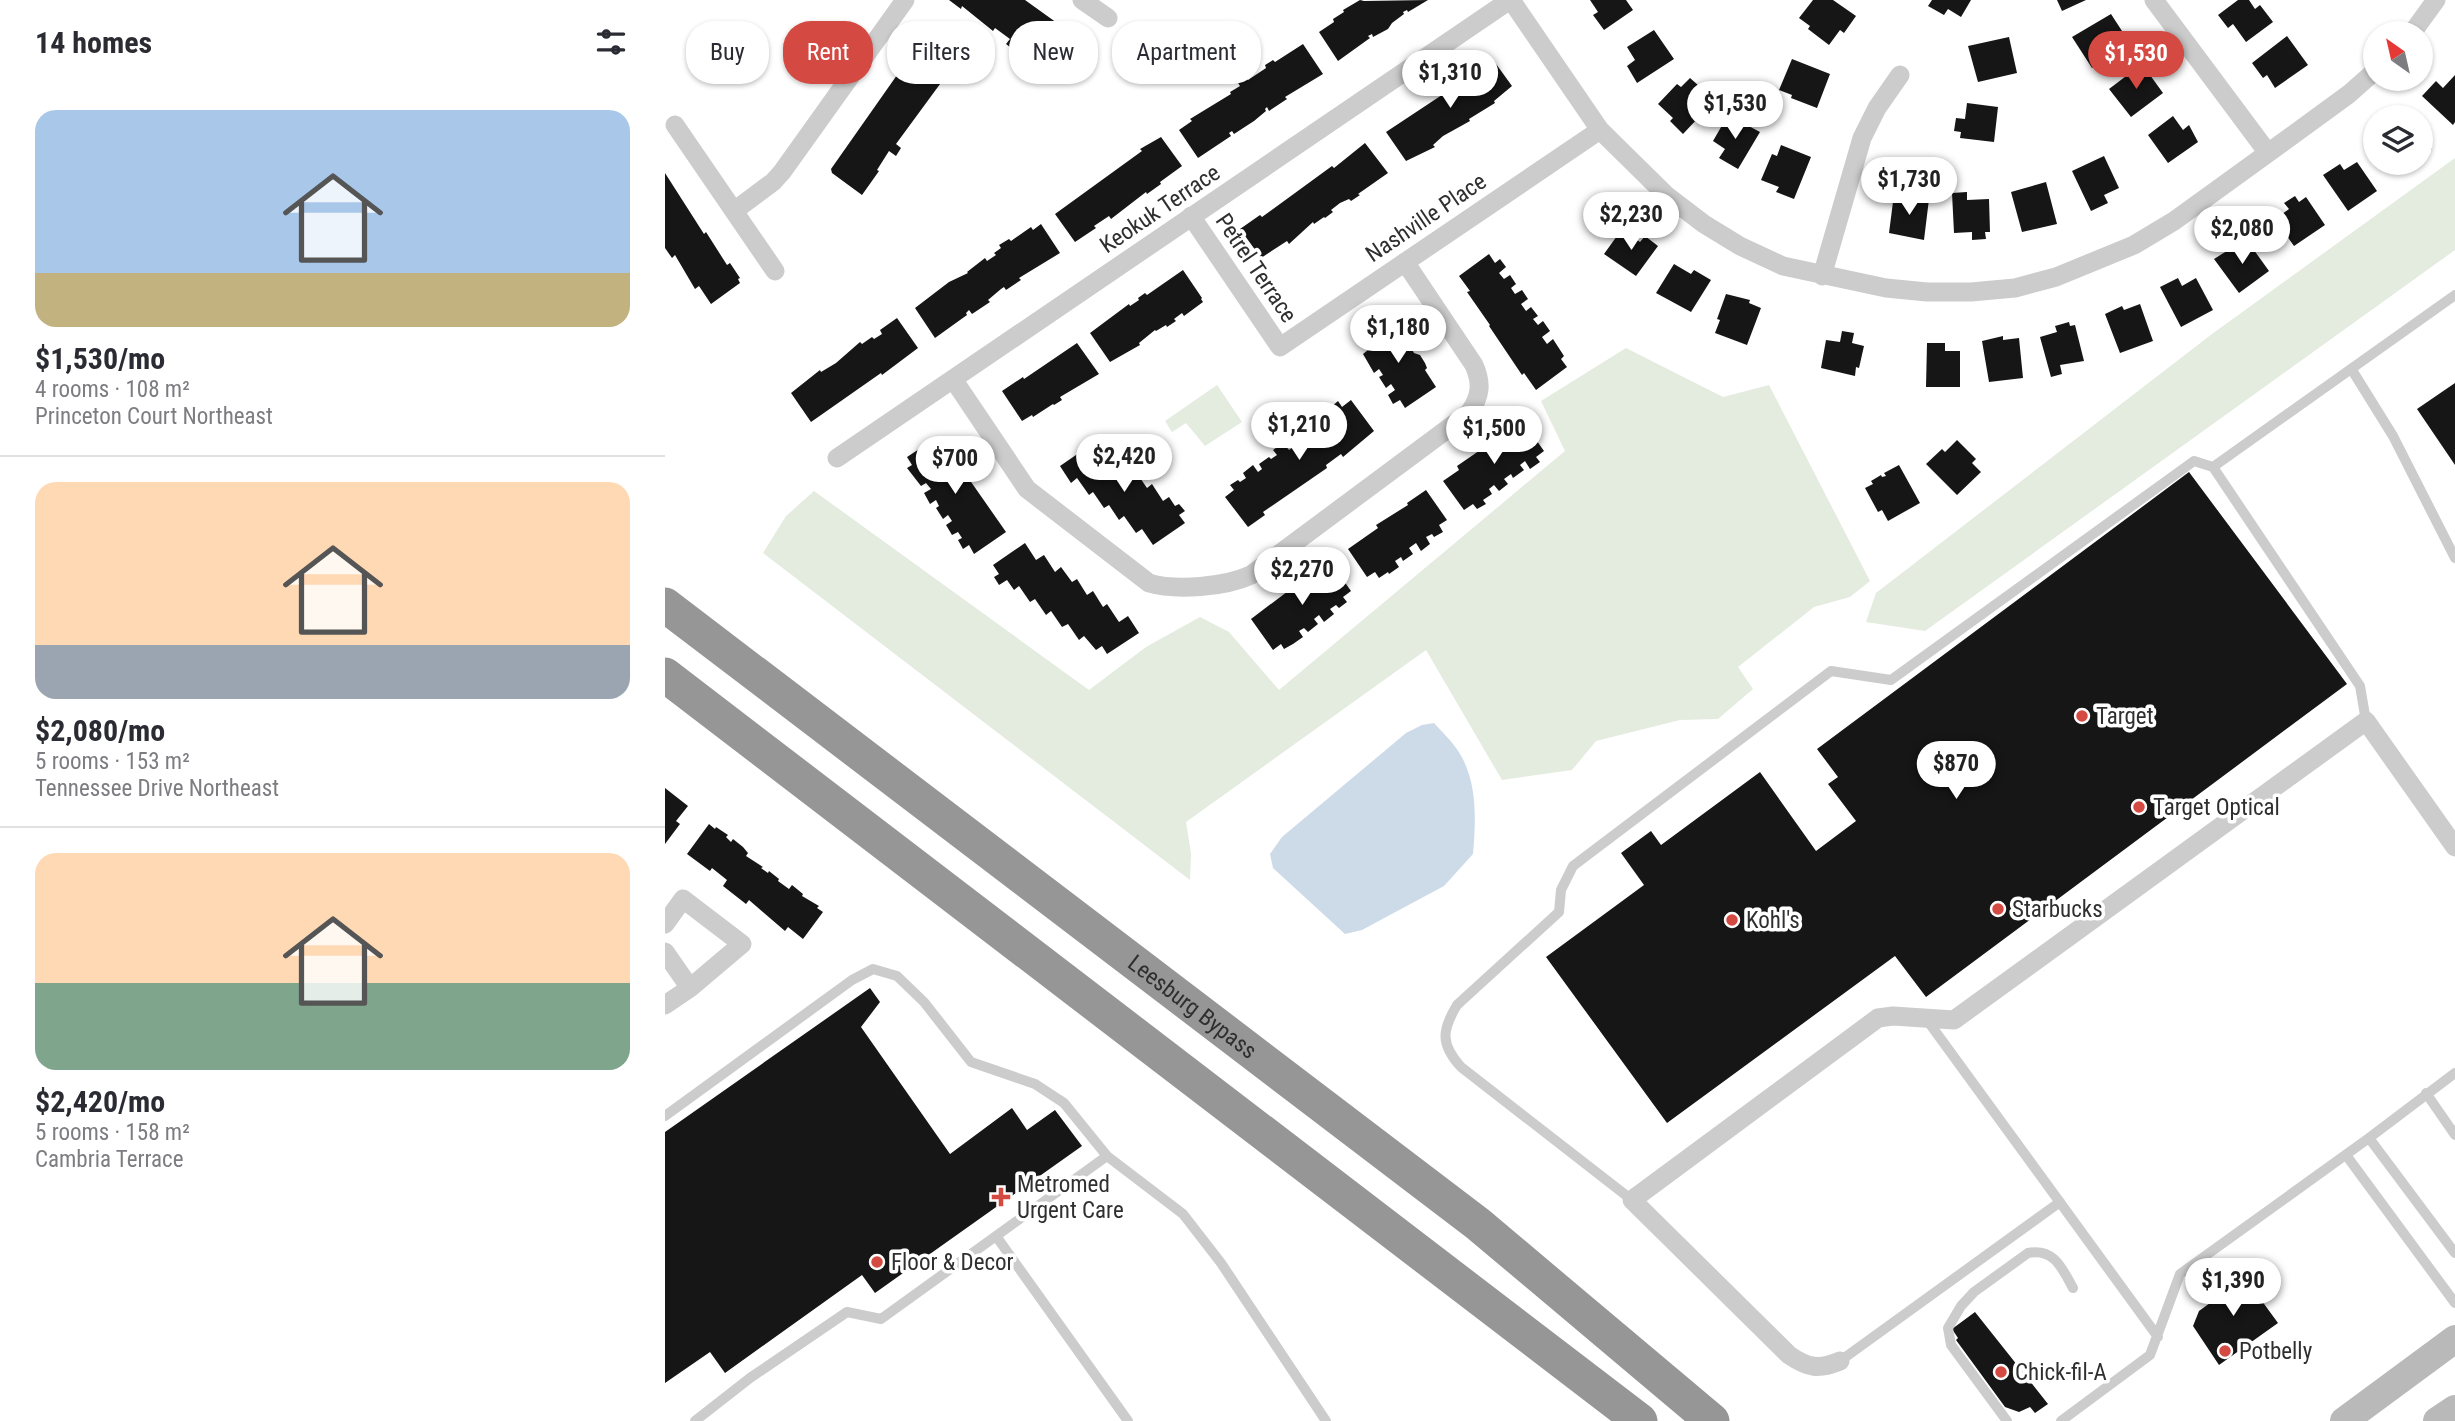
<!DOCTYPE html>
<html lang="en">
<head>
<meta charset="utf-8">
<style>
  :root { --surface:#fff; --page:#f7f7f7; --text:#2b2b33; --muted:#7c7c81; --line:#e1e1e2; --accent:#d54943 }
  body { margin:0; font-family:"Roboto Condensed",sans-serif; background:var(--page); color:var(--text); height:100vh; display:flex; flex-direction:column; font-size:26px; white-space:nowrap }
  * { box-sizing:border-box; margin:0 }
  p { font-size:23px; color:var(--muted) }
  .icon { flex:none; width:38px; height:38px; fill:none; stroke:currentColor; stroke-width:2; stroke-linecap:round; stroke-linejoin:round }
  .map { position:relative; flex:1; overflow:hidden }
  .panel { display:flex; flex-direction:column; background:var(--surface); width:665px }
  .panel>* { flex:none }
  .guide { position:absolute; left:21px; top:21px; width:665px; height:63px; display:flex; gap:14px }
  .needle { width:46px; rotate:326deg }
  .fabs { position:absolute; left:1698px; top:21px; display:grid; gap:14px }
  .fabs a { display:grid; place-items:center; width:70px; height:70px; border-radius:50%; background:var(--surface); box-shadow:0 2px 5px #0004; font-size:35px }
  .price { position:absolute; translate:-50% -60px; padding:0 16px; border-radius:24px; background:#fff; color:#222; font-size:23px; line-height:46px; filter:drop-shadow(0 2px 4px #0008) }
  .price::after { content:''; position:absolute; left:50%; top:42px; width:21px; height:16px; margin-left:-10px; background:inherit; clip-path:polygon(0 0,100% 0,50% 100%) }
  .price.active { background:var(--accent); color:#fff }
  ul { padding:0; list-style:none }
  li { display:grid; align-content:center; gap:14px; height:371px; padding:0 35px }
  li+li { border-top:2px solid var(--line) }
  li span { display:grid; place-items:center; height:217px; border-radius:21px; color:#555 }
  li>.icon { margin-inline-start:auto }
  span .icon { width:126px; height:126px; fill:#fffc; stroke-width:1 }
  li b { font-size:30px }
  h2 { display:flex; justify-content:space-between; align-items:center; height:84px; padding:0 35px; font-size:30px }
  .tag { padding:0 24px; border-radius:28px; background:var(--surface); box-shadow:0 2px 5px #0004; font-size:24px; line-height:63px }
  .tag.active { background:var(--accent); color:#fff }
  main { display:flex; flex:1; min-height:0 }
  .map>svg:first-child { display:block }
  .green { fill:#e4ebdf }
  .water { fill:#cddbe9 }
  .building { fill:#161616 }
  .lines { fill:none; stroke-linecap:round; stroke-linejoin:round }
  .lane { stroke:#ccc; stroke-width:10 }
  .street { stroke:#ccc; stroke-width:19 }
  .secondary { stroke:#b9b9b9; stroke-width:28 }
  .highway { stroke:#969696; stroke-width:35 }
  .poi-dot { fill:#d54943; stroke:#fff; stroke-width:2.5 }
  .labels { text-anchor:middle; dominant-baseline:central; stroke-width:7; stroke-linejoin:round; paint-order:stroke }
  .street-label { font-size:23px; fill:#2f2f2f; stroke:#fff }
  .poi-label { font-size:23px; fill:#2f2f2f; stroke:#fff; text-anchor:start }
</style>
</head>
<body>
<main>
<section class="panel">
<h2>14 homes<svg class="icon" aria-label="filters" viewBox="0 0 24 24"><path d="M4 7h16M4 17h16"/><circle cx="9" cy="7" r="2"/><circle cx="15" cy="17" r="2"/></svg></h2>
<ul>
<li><span style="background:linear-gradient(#a9c7e8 75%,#c2b280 0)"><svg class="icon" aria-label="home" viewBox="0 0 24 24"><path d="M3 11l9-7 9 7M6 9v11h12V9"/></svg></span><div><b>$1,530/mo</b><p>4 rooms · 108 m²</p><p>Princeton Court Northeast</p></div></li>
<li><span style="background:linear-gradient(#ffd9b3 75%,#9aa5b1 0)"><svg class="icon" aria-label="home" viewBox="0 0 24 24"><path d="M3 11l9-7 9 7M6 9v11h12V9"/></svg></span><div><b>$2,080/mo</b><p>5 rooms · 153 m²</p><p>Tennessee Drive Northeast</p></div></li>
<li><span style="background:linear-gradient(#ffd9b3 60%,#7fa58c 0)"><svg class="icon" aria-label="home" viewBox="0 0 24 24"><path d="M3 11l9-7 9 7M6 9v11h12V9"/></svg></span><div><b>$2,420/mo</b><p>5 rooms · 158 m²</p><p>Cambria Terrace</p></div></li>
</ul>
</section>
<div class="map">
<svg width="1790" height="1421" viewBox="0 0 1790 1421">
  <rect width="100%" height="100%" fill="#fff"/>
  <!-- green -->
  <path class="green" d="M1790,158V250L1260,631L1201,622L1211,593L1547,334Z
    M961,348L1058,397L1104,385L1205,581L1185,597L1149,607L1073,667L1088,689L1053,719L1015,720L931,741L907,770L837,780L761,650L521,822L526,854L525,880L98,553L121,516L149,491L424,690L481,647L535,617L564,632L614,690L900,451L876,401Z
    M552,385L577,422L540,446L521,423L507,432L500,421Z"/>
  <!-- water -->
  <path class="water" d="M769,723C776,731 785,739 791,748C813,778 811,819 808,854L779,886L697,930L680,934L608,868L605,854L617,837L741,733L757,725Z"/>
  <!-- building -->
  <path class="building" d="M284,0H360L399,28L401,25L420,40L398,71L380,58L377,62L354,43L349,50L341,44L345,39L330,28L328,31L297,6L296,9Z
    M695,0L699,1L763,0L743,12L742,10L738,12L739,14L727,23L723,29L708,37L707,34L703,36L705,38L673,61L654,32L669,22L668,19L679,12L678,10Z
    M925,0H961L968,10L939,30L928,15L933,12Z
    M1148,0H1168L1191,16L1179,33L1175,30L1164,45L1143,29L1145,26L1134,18Z
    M1267,0H1306L1296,17L1283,9L1279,15L1263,6Z
    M1392,0H1421L1397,11Z
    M1573,0H1584L1590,9L1595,5L1608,22L1581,42L1568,24L1563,28L1553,15Z
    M1446,14L1457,31L1449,36L1457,50L1427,68L1407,37Z
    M989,30L1009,59L972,83L962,66L970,60L962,47Z
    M1622,36L1643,65L1610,88L1602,75L1598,78L1587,63Z
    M1344,37L1352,73L1313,82L1303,46Z
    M258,42L289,65L231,144L236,148L231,156L224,151L212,170L214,171L197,195L167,173L166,169L244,58L254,45L255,46Z
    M638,44L658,74L620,97L622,99L604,111L602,107L600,109L601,111L589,121L569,134L567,131L564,133L566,136L533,158L514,130L527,121L525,119L566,94L565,92L575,86L573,83L582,78L583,80L601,68L600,65L608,60L610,62Z
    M826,57L847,86L829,101L830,103L804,119L805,121L778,136L768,145L770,147L741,161L721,132L792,85L791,83Z
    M1127,59L1165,74L1152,108L1126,98L1127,95L1114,90Z
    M1477,64L1498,93L1466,117L1444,89Z
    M1790,75V122L1788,125L1757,96L1771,81L1778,88Z
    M1025,78L1050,100L1018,134L1005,121L1008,118L993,104L1012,84L1016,87Z
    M1302,103L1333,107L1329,142L1295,138L1296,132L1289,131L1291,118L1300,119Z
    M1063,115L1095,132L1073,169L1054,158L1060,149L1048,141Z
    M1508,116L1518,130L1524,125L1533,142L1503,163L1483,135Z
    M1755,132L1767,149L1755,157Z
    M496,137L517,166L495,182L496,184L482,194L481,192L446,219L444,216L429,226L431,228L410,242L390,214L477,151L475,149Z
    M700,143L723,173L693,194L695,195L686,201L684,199L675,203L666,210L668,212L660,218L659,217L649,224L648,222L624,244L622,241L596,258L575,229L595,215L597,217L667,166L669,168Z
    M1116,145L1146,157L1129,199L1111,192L1114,187L1096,180L1107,154L1112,156Z
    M1439,156L1454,188L1439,195L1443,203L1426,211L1407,171Z
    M1692,162L1712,191L1683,211L1658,175L1675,164L1679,170Z
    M0,173L39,234L41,232L62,265L65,263L75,278L73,279L75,283L46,304L34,286L30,289L10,255L7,258L0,248Z
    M1381,182L1392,224L1357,232L1346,192Z
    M1302,192V200L1324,199L1325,232H1320L1321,239L1307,240V232L1289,233L1287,193Z
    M1229,194L1264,199L1259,240L1224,233Z
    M1630,196L1634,202L1641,197L1660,225L1629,246L1610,219L1624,209L1619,203Z
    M376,224L395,253L354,278L356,280L341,290L339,287L336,289L323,300L325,302L307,314L304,310L301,313L302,315L270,338L250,308L284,282L303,273L302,272L320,258L322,261L331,255L329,253L336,248L334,245L344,239L346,241L366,227L368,230Z
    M957,229L975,242L980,236L993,246L971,276L939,254Z
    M1581,239L1604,271L1574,293L1549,259Z
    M824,254L830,263L835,259L841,267L834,273L839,279L845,275L851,284L846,288L850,294L857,290L863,299L856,304L861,311L866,307L873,316L868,319L873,325L878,321L885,331L877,337L882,344L888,339L899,356L896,359L902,367L871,390L859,373L857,375L824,326L825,325L802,292L805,291L794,276Z
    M1009,264L1026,274L1029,270L1046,280L1026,312L991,293Z
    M518,270L537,298L536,299L538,302L519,316L517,313L509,319L511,321L502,327L501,325L491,331L490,330L474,343L475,345L445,362L425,333L464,304L465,306L474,300L473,298L480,293L482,295Z
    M1513,278L1517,286L1531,278L1548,310L1516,327L1495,287Z
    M1061,294L1085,300L1084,303L1096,308L1082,345L1050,333L1055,320L1052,319Z
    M1475,304L1488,341L1455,353L1440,314L1457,306L1459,310Z
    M232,318L253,348L217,375L216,373L146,422L126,393L155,370L156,372L171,363L195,342L197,344L207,337L209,339L217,334L215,330Z
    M730,321L749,353L755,355L760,363L762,368L760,370L771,387L740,408L735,400L728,404L723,395L730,390L726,384L721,388L714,377L718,375L714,369L709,373L698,354L703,350L698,342Z
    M1404,322L1405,326L1410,325L1419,361L1395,365L1397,374L1386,377L1375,337L1392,332L1390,326Z
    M1177,331L1189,333L1187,343L1199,346L1194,368L1191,367L1190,376L1156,368L1161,340L1175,342Z
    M1338,336V340L1354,338L1358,378L1324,382L1317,341Z
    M412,343L434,374L395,397L397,400L389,405L388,404L368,417L367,415L357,421L337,391L358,377L359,379Z
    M1262,343H1280V351H1295V387H1261Z
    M1790,383V465L1752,409Z
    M686,400L709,431L678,457L676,454L661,465L662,468L598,512L600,515L583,527L560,497L569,490L565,485L573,480L575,482L581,478L578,473L588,465L593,472L597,469L594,464L604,457L606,459L612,455L608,450L618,443L624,450L630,446L626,441L636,434L637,436L643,431L640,427L650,419L655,426L660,423L657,418L667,410L665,408L673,401L677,407Z
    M857,420L879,451L871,457L875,462L865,469L860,461L855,465L859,470L848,478L846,474L839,479L843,484L834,491L829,485L824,489L827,494L818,500L821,504L812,509L808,504L799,510L778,481L794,470L792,466L824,444L823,442Z
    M274,436L341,532L309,554L304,545L298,549L293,540L297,538L293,532L287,535L281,525L287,521L283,515L278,519L271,508L274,506L271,500L265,504L259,493L266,489L261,483L256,486L242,468L247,465L242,457Z
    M1292,440L1311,459L1307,463L1316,472L1292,495L1261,464L1277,449L1280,452Z
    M427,444L434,453L440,449L449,462L454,459L465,475L471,472L482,488L487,484L498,501L504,497L510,506L514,504L520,511L514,515L520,523L488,545L477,529L471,533L459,516L454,520L444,505L439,508L428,492L424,495L412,478L406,483L395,466Z
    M1234,465L1255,503L1223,521L1217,510L1213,512L1200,488L1208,484L1206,481L1216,475L1217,477L1221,476L1219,473Z
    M1524,472L1682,684L1261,997L1230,956L1002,1123L881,957L979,885L956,853L986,831L996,845L1095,772L1151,851L1191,821L1163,784L1173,777L1152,749Z
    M761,490L782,520L774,525L778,532L769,537L767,534L761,537L765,544L756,551L751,543L744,548L748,554L738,561L736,557L730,561L734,567L724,574L723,572L714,578L710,572L702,577L683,549L713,528L711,525L743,505L742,503Z
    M360,543L371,560L379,555L390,572L396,567L407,582L412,579L422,595L428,591L438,607L442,604L454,622L463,616L474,633L442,654L437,646L431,650L419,636L414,640L403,624L397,627L386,611L381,615L370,599L365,602L354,586L349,590L342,580L334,585L329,577L334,574L328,565Z
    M664,560L686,591L678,597L682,602L674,608L671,605L665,609L669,614L659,622L654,615L649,619L653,624L643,632L639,628L634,631L638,637L628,644L619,649L616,644L608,650L586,619Z
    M0,788L23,806L11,821L15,824L0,844Z
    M44,824L50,829L51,827L63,835L61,837L66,842L68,839L78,847L83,853L81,856L98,867L96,868L103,873L104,871L114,879L113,881L124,889L127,885L138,894L137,896L154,906L152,908L158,912L138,939L123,927L120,931L84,900L81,904L58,886L62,880L47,868L45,871L22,854Z
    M205,988L215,1002L196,1027L285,1154L347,1108L362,1130L390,1110L417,1146L210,1293L197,1275L60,1373L45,1352L0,1383V1132Z
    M1575,1271L1613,1323L1554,1365L1528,1326L1534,1311L1545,1303L1540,1296Z
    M1310,1312L1383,1404L1370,1413L1365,1407L1354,1412L1340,1407L1291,1340L1293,1338L1287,1329Z"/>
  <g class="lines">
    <!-- lane -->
    <path class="lane" d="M1687,370L1728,436L1790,558
      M1701,721L1695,686L1548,467L1790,295
      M1262,1020L1493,1337
      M1761,1093L1790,1135
      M0,1116L187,980L208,969L232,976L259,1002L306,1062L370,1084L399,1103L442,1156
      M1704,1138L1790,1253
      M1681,1155L1790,1303
      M967,1200L796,1067C775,1044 777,1030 792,1005L894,912L896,890L908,866L1166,671L1226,680L1529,461L1548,467
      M331,1236L463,1421
      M1175,1361L1395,1202
      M30,1421L85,1378L182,1312L216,1319L442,1156L518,1214L556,1263L661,1421
      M1342,1421L1286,1345L1283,1328L1296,1306L1309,1292L1363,1253C1389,1248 1397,1268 1408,1288
      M1396,1421L1485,1355L1515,1274L1704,1138L1790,1073"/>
    <!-- street -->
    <path class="street" d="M417,0L443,18
      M846,0L935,130L1001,195L1039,224L1075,246L1118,266L1221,288L1262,292H1306L1350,288L1391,277L1469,245L1509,221L1603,153L1684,94L1710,71
      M1489,0L1603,153
      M1747,33L1771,0
      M10,125L110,271
      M69,211L108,182L117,172L240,0
      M526,216L615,347L935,130
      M1157,276L1197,138L1212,108L1235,75
      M288,379L362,489L484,583C511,591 560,587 586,575L804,413C816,396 817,383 809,365L740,262
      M172,458L845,0
      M0,924L18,899L77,944L25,988L0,952
      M0,1005L25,988
      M1175,1361C1154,1370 1143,1368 1124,1355L967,1200L1213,1018L1228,1016L1289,1020L1701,721L1790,847"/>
    <!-- secondary -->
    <path class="secondary" d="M1679,1421L1790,1339
      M1772,1421L1790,1409"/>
    <!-- highway -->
    <g class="highway">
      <path id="s1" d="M0,605L813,1224L1047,1421"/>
      <path d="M0,675L975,1421"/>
    </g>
  </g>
  <!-- markers -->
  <g class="poi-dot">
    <circle cx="1417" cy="716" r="7"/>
    <circle cx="1474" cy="807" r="7"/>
    <circle cx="1333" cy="909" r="7"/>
    <circle cx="1067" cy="920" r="7"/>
    <path d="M332.5 1186.5h7v7h7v7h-7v7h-7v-7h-7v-7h7z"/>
    <circle cx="212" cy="1262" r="7"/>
    <circle cx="1560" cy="1351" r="7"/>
    <circle cx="1336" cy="1372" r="7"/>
  </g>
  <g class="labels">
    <!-- street labels -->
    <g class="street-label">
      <text transform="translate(495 209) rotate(-34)">Keokuk Terrace</text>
      <text transform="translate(761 218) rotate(-34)">Nashville Place</text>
      <text transform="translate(591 268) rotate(56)">Petrel Terrace</text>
      <text stroke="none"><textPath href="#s1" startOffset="663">Leesburg Bypass</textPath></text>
    </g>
    <!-- poi labels -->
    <g class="poi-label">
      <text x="1431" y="716">Target</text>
      <text x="1488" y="807">Target Optical</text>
      <text x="1347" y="909">Starbucks</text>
      <text x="1081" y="920">Kohl's</text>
      <text x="352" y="1184">Metromed<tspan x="352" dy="26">Urgent Care</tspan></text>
      <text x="226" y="1262">Floor &amp; Decor</text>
      <text x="1574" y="1351">Potbelly</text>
      <text x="1350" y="1372">Chick-fil-A</text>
    </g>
  </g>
</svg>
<div class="fabs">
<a><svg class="needle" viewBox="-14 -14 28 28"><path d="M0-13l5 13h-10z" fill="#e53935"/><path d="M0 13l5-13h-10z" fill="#7c7c81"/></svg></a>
<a><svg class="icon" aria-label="layers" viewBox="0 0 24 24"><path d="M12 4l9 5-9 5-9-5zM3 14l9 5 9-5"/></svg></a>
</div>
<b class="price active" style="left:1471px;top:91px">$1,530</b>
<b class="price" style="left:785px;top:110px">$1,310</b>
<b class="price" style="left:1070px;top:141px">$1,530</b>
<b class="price" style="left:1244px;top:217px">$1,730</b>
<b class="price" style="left:966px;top:252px">$2,230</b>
<b class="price" style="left:1577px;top:266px">$2,080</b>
<b class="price" style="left:733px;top:365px">$1,180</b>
<b class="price" style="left:634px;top:462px">$1,210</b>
<b class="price" style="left:829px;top:466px">$1,500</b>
<b class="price" style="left:459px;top:494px">$2,420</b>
<b class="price" style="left:290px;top:496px">$700</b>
<b class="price" style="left:637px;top:607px">$2,270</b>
<b class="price" style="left:1291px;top:801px">$870</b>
<b class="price" style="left:1568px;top:1318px">$1,390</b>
<div class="guide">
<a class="tag">Buy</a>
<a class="tag active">Rent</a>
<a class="tag">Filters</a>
<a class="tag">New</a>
<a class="tag">Apartment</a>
</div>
</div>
</main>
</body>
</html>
